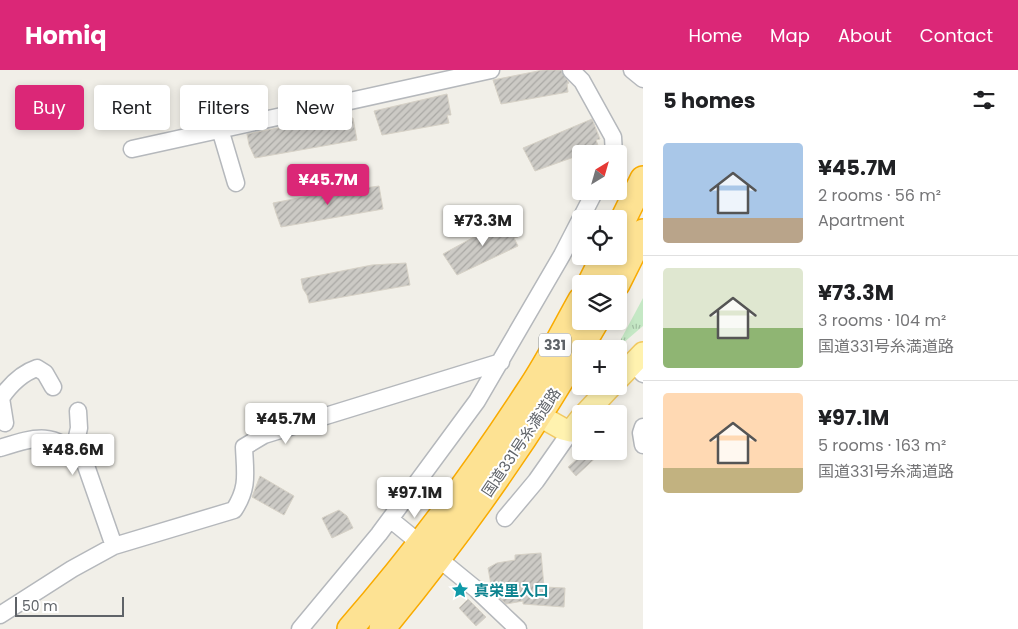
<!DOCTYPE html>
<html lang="en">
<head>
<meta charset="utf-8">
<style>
  :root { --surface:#fff; --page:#f2f2f2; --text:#202124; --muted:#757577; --line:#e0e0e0; --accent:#db2777 }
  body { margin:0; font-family:Poppins,"Noto Sans JP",sans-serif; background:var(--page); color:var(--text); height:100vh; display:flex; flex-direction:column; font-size:19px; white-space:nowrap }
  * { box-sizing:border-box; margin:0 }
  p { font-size:16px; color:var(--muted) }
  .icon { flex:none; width:28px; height:28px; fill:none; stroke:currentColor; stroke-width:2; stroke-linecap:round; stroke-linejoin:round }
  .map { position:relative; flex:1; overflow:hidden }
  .drawer { display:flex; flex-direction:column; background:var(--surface); width:375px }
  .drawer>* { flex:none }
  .hud { position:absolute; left:15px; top:15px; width:475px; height:45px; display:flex; gap:10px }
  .needle { width:32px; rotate:37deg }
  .buttons { position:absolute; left:572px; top:75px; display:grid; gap:10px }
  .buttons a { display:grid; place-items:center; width:55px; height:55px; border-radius:5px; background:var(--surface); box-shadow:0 2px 8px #0003; font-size:25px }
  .scale { position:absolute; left:15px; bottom:12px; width:109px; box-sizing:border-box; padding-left:5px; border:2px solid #5f6368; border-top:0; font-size:14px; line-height:18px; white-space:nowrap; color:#5f6368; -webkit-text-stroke:4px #fff; paint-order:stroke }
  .price { position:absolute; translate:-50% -42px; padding:0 11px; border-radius:5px; background:#fff; color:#222; font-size:16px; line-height:32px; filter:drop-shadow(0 1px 2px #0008) }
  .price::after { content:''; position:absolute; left:50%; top:30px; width:15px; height:11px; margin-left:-8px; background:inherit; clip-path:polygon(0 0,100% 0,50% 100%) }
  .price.current { background:var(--accent); color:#fff }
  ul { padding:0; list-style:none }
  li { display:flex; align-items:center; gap:15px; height:125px; padding:0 20px }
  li+li { border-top:1px solid var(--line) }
  li span { display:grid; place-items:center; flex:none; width:140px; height:100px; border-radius:5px; color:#555 }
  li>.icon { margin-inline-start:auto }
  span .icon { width:60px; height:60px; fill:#fffc; stroke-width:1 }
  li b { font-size:21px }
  h2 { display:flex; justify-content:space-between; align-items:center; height:60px; padding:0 20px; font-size:21px }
  .chip { padding:0 18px; border-radius:5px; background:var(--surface); box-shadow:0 2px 8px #0003; font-size:18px; line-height:45px }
  .chip.current { background:var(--accent); color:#fff }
  header { display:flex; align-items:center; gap:30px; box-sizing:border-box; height:70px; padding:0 25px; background:var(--accent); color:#fff }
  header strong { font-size:24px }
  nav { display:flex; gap:28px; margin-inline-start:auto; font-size:18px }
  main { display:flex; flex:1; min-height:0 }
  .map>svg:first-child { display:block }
  .grass { fill:url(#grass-tufts) }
  .building { fill:url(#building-hatch); stroke:#d6d1c6 }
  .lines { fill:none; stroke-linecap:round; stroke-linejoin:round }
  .minor-casing { stroke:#b5b8bc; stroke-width:19 }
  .major-casing { stroke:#f2c960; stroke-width:24 }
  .highway-casing { stroke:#f9ab00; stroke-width:28 }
  .minor { stroke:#fff; stroke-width:16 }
  .major { stroke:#fff2af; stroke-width:21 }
  .highway { stroke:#fde293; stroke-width:25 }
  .labels { text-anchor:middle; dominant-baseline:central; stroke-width:4; stroke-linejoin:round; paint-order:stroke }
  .shield { fill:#fff; stroke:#8f9295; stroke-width:1 }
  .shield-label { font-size:14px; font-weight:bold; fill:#5f6368 }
  .street-label { font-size:15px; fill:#5f6368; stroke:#fff }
  .culture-label { font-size:15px; font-weight:bold; fill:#0d838f; stroke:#fff; text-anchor:start }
</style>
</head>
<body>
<header>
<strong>Homiq</strong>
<nav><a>Home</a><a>Map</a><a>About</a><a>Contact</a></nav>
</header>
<main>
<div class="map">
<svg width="643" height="559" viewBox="0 0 643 559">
  <defs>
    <pattern id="grass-tufts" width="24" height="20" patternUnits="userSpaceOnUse" patternTransform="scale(1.25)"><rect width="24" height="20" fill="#c5e8c5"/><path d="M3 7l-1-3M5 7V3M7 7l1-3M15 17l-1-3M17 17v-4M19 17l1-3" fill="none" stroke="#a3c0a4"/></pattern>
    <pattern id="building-hatch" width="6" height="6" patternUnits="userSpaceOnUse" patternTransform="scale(1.25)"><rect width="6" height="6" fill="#cccac5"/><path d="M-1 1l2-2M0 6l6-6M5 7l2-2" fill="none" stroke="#a9a8a4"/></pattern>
  </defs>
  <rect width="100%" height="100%" fill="#f1efe8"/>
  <!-- grass -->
  <path class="grass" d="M643,228V256L622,274L620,271Z"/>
  <!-- building -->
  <path class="building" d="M543,0H561L569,13L567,14L568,22L501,34L493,10Z
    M447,24L451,45H447L449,53L382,65L374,41Z
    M353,48L357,70L255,88L249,75L247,64L318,50V52Z
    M592,49L600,69L596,70L599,78L535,101L523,78Z
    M379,116L383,139L281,157L276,143L273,133L344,119L345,121Z
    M509,148L518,167L514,168L518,176L457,205L443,184Z
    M406,193L410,215L309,233L307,225L303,219L301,209L372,195Z
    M586,381H603L576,406L568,397Z
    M260,406L294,426L284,445L252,427Z
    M339,440L347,446L353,458L332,468L322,448Z
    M541,483L544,517L565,518L564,537L523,534V531L506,534L492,520L488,498L497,493L515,490V485Z
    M468,529L486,547L476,556L459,538Z"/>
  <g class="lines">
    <!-- minor casing -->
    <g class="minor-casing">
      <path id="minor" d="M571,0L582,11L613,67L614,84
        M632,0L643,9
        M220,59L236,113
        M132,79L491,0
        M633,292L643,304
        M5,353L1,328C10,315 22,303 37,298L45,303L53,317
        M643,357L641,363L643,375
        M0,378C38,366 53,361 84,390L114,476
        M74,380L79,358L78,341
        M505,448L536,411L571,361
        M390,449L477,520L518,559
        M0,545L72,499L114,476L234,440C249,417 245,403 244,377L264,365L501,292
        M300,559L379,464L477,331L562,185L595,121"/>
    </g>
    <!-- major casing -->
    <g class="major-casing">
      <path id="major" d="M619,308L643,283
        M585,344L611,316
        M540,346L563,359L571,361L581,348"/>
    </g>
    <!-- highway casing -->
    <g class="highway-casing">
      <path id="highway" d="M619,158L643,109
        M590,214L604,186
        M617,214L643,162
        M350,559C415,484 474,405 528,322C548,293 564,260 581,230
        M382,559C462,462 534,360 596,251"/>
    </g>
    <!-- minor -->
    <use href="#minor" class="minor"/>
    <!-- major -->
    <use href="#major" class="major"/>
    <!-- highway -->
    <use href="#highway" class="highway"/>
  </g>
  <!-- icons -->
  <defs>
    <g id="sight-bare" transform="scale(1.35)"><path d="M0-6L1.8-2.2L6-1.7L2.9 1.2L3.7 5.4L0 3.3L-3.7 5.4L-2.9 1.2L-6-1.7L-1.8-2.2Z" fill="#0f9aa8" stroke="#fff" stroke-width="2.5" paint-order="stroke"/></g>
  </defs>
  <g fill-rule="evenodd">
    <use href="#sight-bare" x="460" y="520"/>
  </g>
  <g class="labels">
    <!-- shield labels -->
    <rect class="shield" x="539" y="263.5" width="32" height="23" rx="4"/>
    <g class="shield-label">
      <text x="555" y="275">331</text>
    </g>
    <!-- street labels -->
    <g class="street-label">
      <text transform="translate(521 372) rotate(-56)">国道331号糸満道路</text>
    </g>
    <!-- culture labels -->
    <g class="culture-label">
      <text x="474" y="520">真栄里入口</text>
    </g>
  </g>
</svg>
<div class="buttons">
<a><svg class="needle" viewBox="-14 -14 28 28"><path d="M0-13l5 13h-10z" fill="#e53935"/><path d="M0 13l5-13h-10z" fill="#757577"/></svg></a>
<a><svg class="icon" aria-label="locate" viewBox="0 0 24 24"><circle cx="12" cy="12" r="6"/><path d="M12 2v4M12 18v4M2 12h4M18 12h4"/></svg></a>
<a><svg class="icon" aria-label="layers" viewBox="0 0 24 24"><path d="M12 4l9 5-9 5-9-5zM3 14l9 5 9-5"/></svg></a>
<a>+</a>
<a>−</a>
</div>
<div class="scale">50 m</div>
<b class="price current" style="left:328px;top:136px">¥45.7M</b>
<b class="price" style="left:483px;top:177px">¥73.3M</b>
<b class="price" style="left:286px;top:375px">¥45.7M</b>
<b class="price" style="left:73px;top:406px">¥48.6M</b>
<b class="price" style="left:415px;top:449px">¥97.1M</b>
<div class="hud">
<a class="chip current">Buy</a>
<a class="chip">Rent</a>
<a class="chip">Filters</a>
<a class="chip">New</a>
</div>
</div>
<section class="drawer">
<h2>5 homes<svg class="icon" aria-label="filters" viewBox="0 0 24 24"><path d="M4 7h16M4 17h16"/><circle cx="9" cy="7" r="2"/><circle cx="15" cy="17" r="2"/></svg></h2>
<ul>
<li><span style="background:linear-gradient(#a9c7e8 75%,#b9a48a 0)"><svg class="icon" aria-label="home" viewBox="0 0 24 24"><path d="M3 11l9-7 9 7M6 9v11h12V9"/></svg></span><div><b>¥45.7M</b><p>2 rooms · 56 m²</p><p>Apartment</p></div></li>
<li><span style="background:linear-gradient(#dfe7d0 60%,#8fb573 0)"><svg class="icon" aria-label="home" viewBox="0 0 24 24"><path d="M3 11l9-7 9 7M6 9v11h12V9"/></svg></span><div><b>¥73.3M</b><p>3 rooms · 104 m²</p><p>国道331号糸満道路</p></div></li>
<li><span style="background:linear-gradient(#ffd9b3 75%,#c2b280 0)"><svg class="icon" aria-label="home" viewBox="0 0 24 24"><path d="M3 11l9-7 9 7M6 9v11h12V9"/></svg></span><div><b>¥97.1M</b><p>5 rooms · 163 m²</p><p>国道331号糸満道路</p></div></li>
</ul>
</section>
</main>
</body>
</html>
